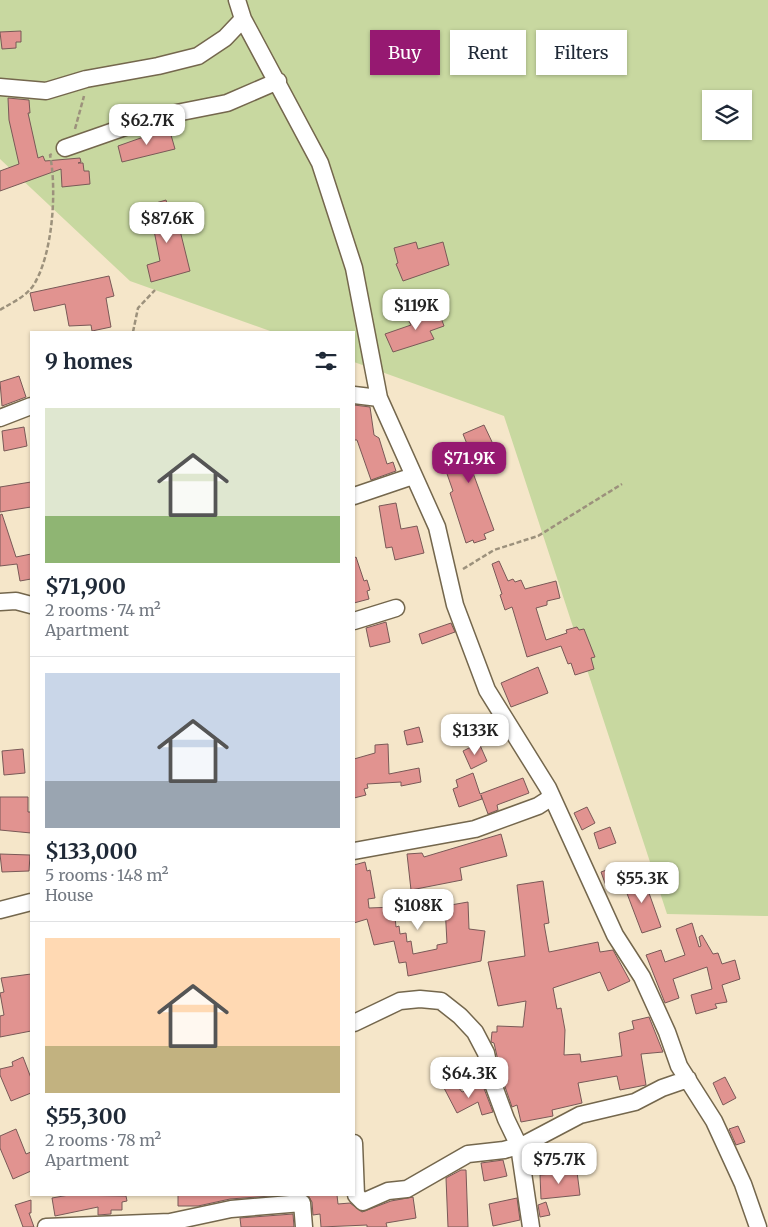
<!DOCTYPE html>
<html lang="en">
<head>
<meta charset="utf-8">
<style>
  :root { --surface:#fff; --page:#f2f2f3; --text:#1f2937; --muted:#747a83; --line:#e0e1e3; --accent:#961971 }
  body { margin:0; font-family:Merriweather,serif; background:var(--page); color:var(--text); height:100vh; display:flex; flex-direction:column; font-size:19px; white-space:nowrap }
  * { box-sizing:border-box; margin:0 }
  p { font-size:16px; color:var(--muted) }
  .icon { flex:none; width:28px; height:28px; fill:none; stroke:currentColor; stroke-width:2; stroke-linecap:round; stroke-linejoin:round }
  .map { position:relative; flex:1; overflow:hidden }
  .drawer { position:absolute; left:30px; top:331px; width:325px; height:865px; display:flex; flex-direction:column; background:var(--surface); border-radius:0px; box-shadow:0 1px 4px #0004 }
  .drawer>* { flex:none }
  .top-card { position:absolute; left:370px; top:30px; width:322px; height:45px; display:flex; gap:10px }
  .tools { position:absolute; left:702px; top:90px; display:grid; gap:10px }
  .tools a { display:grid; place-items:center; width:50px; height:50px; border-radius:0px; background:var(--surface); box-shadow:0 1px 4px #0004; font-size:25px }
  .price { position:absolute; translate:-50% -42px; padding:0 11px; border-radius:10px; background:#fff; color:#222; font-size:16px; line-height:32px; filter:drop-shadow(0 1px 2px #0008) }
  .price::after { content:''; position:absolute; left:50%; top:30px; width:15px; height:11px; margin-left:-8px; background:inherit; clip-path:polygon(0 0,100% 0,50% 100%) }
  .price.selected { background:var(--accent); color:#fff }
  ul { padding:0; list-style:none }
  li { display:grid; align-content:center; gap:10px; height:265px; padding:0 15px }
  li+li { border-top:1px solid var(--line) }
  li span { display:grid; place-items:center; height:155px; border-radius:0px; color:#555 }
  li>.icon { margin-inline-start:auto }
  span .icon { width:90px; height:90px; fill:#fffc; stroke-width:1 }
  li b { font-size:21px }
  h2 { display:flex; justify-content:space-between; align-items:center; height:60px; padding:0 15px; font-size:21px }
  .tag { padding:0 18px; border-radius:0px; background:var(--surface); box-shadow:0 1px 4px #0004; font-size:18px; line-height:45px }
  .tag.selected { background:var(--accent); color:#fff }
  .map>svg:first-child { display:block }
  .green { fill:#c8d8a0; fill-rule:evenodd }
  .building { fill:#e19390; stroke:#795957 }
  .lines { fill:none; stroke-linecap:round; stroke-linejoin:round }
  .minor-casing { stroke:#74674d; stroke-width:19 }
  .path { stroke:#9c917c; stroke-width:2.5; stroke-dasharray:5 2.5; stroke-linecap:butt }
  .minor { stroke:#fff; stroke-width:16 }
</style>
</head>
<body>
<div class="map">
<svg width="768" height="1227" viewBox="0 0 768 1227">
  <rect width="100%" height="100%" fill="#f5e6c9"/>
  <!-- green -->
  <path class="green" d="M0,0H768V916L667,914L504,416L354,362V332H273L130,281L0,159ZM711,99H744V131H711Z"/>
  <!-- building -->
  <path class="building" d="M21,31V42H16V48L2,49L0,32Z
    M8,98L29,100L30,113H28L38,158L43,156L45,161L80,158L81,162L78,163H83L84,171H89L90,184L62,187L61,169L0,191V171L19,164L9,120Z
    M169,128L175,149L122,162L118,146Z
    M166,200L169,211L175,210L190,271L151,282L147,265L160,261L149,205Z
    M416,242L418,249L443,242L449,265L403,281L396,264L398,263L394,248Z
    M109,276L114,296L106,298L111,327L92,331L91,325L69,326L65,304L34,311L30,293Z
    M437,307L444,326L430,331L434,339L393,352L385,334L411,325L409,321L428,314L427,310Z
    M19,376L26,397L2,406L0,382Z
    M354,405L370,407L374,435L379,438L387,464L393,462L396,471L371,480L357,440H354Z
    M484,425L493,444L491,448L492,452L469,462L494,530L484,534L486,539L474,543L473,540L466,543L450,493L453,491L446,471L443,472L437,456L467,444L463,434Z
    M24,427L27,446L4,451L2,431Z
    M31,482V507L0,512V487Z
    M396,503L401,529L417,526L424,553L395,560L392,547L386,548L379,506Z
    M2,514L16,557L31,554V579L20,581L17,564L0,566V515Z
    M356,557L364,581L367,580L370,590L367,591L369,599L354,603V558Z
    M499,561L508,581L513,579L515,582L521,580L525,589L556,581L560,598L547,601V605L536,608L546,640L567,633L566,630L577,627L579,630L584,629L595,657L591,658L594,669L575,675L571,663L568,664L561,646L527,657L513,610L512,607L505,610L500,595L502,594L492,564Z
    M386,622L390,642L370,647L366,628Z
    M451,623L455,632L422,644L419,634Z
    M538,667L548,693L511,707L501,683Z
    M419,727L423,742L407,745L404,731Z
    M479,743L487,761L471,769L463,751Z
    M388,744L389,774L419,768L421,782L401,786V782L367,784L368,788L364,789L366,795L354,798V759L375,753V745Z
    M23,749L25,773L4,775L2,751Z
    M473,773L480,794L523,778L529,793L497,805L498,810L488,814L481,795L482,799L459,807L453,789L458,787L456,780Z
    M0,797H28V812H31V833L0,830Z
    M587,807L595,823L582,830L574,813Z
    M610,827L616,843L599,849L594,833Z
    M501,834L507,856L460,868L462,880L411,890L407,854L422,853L424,857Z
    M0,854L30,855L29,871L2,872Z
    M365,862L367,871L370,870L375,898L368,899L369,908L394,907L396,927L399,926L400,934L406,933L407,942L411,941L413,954L437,949V945L447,943L445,906L468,902L469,929L485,931L481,961L408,976L406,962L399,963L394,941L374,945L367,919L354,923V865Z
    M626,863L631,877L606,886L601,872Z
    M643,876L661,927L642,933L623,883Z
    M543,881L549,923L544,924L549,952L598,942L600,952L613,950L630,981L608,991L600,972L553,988L557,1009L561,1008L565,1030L564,1055L580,1054L581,1062L622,1056L619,1033L634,1029L632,1021L649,1017L663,1052L641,1054L646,1085L620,1090L617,1076L578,1083L582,1103L552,1110L553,1116L521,1122L517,1105L512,1107L502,1078L494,1043L491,1042L492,1032H497V1026L523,1027L526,1001L498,1006L488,962L525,956L517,885Z
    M692,923L699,947L701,946L699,937L702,935L713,954L718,953L722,964L735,960L740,979L722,985L727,1002L715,1004L717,1008L696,1014L691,995L712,989L707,967L673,979L679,998L665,1003L646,955L661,950L665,962L685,955L676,929Z
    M31,974V1031L0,1037V1016L4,1015L0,993L4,992L1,978Z
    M23,1057L31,1078V1093L11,1101L0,1075V1069L13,1066L12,1062Z
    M725,1077L736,1098L723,1105L713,1083Z
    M455,1083L462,1092L483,1086L493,1112L482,1115L478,1102L457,1113L444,1088Z
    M738,1126L745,1142L736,1145L729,1129Z
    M16,1129L26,1154L31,1152V1171L13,1179L0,1148V1136Z
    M503,1160L507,1176L484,1181L481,1163Z
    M461,1170H466L468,1227H448L446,1178Z
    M577,1172L580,1195L541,1199L540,1175Z
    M69,1195L126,1196L127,1201L122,1202V1210H111V1214L98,1215V1207L55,1216L52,1198Z
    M178,1195H271V1196L230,1199L198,1206H178Z
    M308,1195H337L338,1204L350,1203L362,1212L391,1201L413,1197L416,1218L386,1223L387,1227H367V1225L321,1227L320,1214L313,1215L312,1202Z
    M517,1198L520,1220L493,1226L489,1204Z
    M31,1200V1213H29L34,1227H23L15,1205Z
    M546,1202L550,1215L540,1217L538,1205Z
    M293,1214L294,1227H241L240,1218Z"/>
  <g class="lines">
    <!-- minor casing -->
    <g class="minor-casing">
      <path id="minor" d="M237,0L243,19L320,163L354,268L379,398L437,527L455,605L487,690L548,788L615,935L642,977L667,1032L679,1066L714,1121L743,1184L758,1227
        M0,87L46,91L86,79L158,66L198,56L225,38L243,19
        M65,148L151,118L227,103L278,81
        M354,395L379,398
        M0,418L31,406
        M354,496L413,476
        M0,602L16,601L31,605
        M354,621L396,608
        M354,851L475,829L538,806L552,797
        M0,910L31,902
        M354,1023L400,1001L420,999L441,1001L460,1016L475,1032L486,1053L492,1081L506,1119L519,1146L531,1227
        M354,1143L356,1195L363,1202L388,1191L407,1189L468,1154L504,1150L525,1144L580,1115L635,1102L662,1088L688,1079
        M46,1227L170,1222L231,1209L302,1203L304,1227"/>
    </g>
    <!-- path -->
    <path class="path" d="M75,129L84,96
      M0,310C11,303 24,298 33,286C53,255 57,190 50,155L52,154
      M133,332L138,308L155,290
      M463,569L494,550L538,536L622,484"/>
    <!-- minor -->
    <use href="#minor" class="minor"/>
  </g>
</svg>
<div class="tools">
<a><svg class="icon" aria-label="layers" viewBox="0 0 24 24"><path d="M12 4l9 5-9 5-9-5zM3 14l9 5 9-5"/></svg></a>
</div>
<b class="price" style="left:147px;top:146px">$62.7K</b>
<b class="price" style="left:167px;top:244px">$87.6K</b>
<b class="price" style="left:416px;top:331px">$119K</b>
<b class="price selected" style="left:469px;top:484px">$71.9K</b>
<b class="price" style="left:475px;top:756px">$133K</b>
<b class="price" style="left:642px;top:904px">$55.3K</b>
<b class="price" style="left:418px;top:931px">$108K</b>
<b class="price" style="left:469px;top:1099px">$64.3K</b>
<b class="price" style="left:559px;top:1185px">$75.7K</b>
<div class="top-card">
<a class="tag selected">Buy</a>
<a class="tag">Rent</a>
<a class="tag">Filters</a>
</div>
<section class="drawer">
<h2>9 homes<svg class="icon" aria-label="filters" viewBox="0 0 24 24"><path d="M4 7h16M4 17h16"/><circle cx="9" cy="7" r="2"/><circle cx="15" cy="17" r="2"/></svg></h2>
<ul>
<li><span style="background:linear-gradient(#dfe7d0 70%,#8fb573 0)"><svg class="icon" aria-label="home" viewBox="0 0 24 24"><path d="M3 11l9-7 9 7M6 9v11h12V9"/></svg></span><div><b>$71,900</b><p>2 rooms · 74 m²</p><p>Apartment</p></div></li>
<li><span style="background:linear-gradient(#c9d6e8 70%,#9aa5b1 0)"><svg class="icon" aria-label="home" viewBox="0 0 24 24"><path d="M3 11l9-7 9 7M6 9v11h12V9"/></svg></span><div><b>$133,000</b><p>5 rooms · 148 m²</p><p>House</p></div></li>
<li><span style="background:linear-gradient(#ffd9b3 70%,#c2b280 0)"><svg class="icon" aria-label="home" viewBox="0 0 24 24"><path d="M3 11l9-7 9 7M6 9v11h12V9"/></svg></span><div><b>$55,300</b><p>2 rooms · 78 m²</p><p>Apartment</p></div></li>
</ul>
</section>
</div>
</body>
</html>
